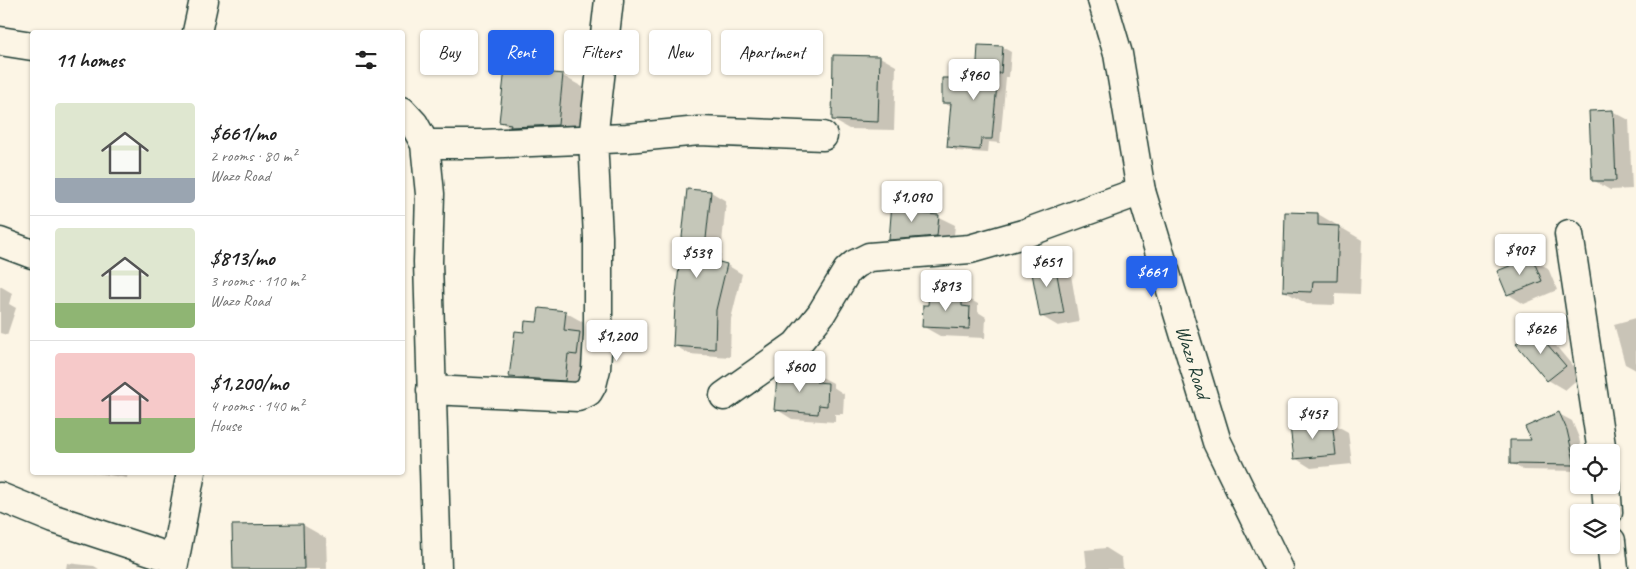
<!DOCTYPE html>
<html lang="en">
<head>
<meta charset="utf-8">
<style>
  :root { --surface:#fff; --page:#f2f2f2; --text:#222; --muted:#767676; --line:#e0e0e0; --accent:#2563eb }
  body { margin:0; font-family:Caveat,sans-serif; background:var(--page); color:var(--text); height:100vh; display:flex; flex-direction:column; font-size:19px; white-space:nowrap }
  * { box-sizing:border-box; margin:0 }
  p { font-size:16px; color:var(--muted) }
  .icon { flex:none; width:28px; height:28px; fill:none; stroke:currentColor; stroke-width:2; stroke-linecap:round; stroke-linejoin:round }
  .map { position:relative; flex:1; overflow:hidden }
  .details { position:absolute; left:30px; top:30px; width:375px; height:445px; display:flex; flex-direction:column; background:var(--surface); border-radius:5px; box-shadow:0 1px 4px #0004 }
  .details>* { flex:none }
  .banner { position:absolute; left:420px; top:30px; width:475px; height:45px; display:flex; gap:10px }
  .controls { position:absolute; left:1570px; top:444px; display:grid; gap:10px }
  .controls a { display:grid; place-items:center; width:50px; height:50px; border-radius:5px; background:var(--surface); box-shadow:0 1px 4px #0004; font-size:25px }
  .price { position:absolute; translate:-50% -42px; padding:0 11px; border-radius:5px; background:#fff; color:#222; font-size:16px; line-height:32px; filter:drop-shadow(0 1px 2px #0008) }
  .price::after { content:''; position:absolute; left:50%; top:30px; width:15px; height:11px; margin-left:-8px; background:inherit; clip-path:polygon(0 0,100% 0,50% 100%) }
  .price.current { background:var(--accent); color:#fff }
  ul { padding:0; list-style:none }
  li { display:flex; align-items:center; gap:15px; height:125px; padding:0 25px }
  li+li { border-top:1px solid var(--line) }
  li span { display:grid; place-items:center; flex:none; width:140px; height:100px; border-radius:5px; color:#555 }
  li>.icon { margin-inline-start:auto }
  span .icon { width:60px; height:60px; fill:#fffc; stroke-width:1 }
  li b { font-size:21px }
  h2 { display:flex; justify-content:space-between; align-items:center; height:60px; padding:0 25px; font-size:21px }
  .tag { padding:0 18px; border-radius:5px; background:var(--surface); box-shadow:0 1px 4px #0004; font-size:18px; line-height:45px }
  .tag.current { background:var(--accent); color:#fff }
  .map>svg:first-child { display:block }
  .shadow { fill:#0003 }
  .building { fill:#c5c7b9; stroke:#1f3d34 }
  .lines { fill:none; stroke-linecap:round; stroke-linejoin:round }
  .street-casing { stroke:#1f3d34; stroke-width:31 }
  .secondary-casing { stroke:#1f3d34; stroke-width:31 }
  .street { stroke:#fcf5e5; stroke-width:28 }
  .secondary { stroke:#fcf5e5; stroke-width:28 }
  .labels { text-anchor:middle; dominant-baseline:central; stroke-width:4; stroke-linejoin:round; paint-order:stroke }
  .street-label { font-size:20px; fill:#1f3d34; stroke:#fcf5e5 }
</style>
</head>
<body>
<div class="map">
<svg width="1636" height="569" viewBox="0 0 1636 569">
  <rect width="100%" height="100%" fill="#fcf5e5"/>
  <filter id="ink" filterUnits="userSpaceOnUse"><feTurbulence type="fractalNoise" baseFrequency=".02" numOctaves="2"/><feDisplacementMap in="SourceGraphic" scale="10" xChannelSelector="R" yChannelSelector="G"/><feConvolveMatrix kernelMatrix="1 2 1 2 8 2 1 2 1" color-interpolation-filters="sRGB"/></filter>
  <g filter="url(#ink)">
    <!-- shadow -->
    <path class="shadow" d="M1002,47L1011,52L1009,77H1006L1000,143L989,142L988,153L957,151L949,147L952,107L943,103L977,79Z
      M880,57L896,66L894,130L849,129L833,120Z
      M506,69L563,76L586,89L580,138L523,135L500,122Z
      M1612,111L1629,120L1632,189L1610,190L1593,180Z
      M688,190L711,192L726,201L720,264L727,265L742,274L731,319L730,357L689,354L674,345Z
      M916,206L955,225L953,245L907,248L890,239Z
      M1318,214L1362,240L1360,294L1335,293V305L1307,304L1284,291Z
      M1054,259L1070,269L1079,322L1058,326L1041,316Z
      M1531,259L1548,268L1557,290L1524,304L1508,294Z
      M0,286L12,293L9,304L16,308L7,335L0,333Z
      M962,295L978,304V312L986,317L985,338L940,336L924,327Z
      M565,312L588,325V393L534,389L511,376L525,333L538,323Z
      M1636,318V370L1625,364L1614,324Z
      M1534,330L1551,340L1581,376L1565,390L1548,380L1517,344Z
      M816,374L833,383V387L844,394L843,414H835V422L792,419L776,409Z
      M1559,414L1572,421L1579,438L1582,452H1579V471L1523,470L1511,463Z
      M1332,423L1348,432L1352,464L1311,468L1295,458Z
      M91,472H128L127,478Z
      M303,525L326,538L327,569H235Z
      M1106,548L1122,558L1123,569H1087L1085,550Z
      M67,563L94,566L99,569H66Z"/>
    <!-- building -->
    <path class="building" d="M978,45L1003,46L1001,73H998L992,139H981L980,150L947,147L951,103H942V78H976Z
      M833,55L880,56L878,122L832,120Z
      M505,68L563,74L558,125L510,127L511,124L499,122Z
      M1613,110L1616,181H1592L1589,111Z
      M687,189L711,191L704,258L727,264L716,310L715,349L673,346L675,305Z
      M892,203L916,205V213L939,215L937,236L889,240Z
      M1285,212L1318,213V225L1339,226L1337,281H1313L1312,292L1283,291Z
      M1532,257L1542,281L1507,295L1497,271Z
      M1054,258L1064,313L1040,317L1030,262Z
      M929,292L962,294V306L970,307L969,329L922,327L923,305H928Z
      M539,308L566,311L564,330L580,332L577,355L568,354L565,381L509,377L515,331L524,332L525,321L537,322Z
      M1534,329L1566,366L1547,381L1516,344Z
      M788,370L817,372L816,382L828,383L827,406L819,405L818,414L774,410L777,378L782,376L783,374Z
      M1559,412L1567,430L1575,465L1510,464V440H1531L1525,427Z
      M1332,421L1336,455L1294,459L1290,426Z
      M303,524L304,569H233L232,525Z"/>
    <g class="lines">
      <!-- street casing -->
      <g class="street-casing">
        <path id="street" d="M197,32L204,0
          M0,41L32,46
          M402,111L414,124L425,144L430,194L428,262L437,569
          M425,144H481L627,138L699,131L823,136
          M1569,234L1602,452
          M0,242L32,254
          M431,390L578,397L588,392L592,385L596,369L598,335V237L593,139L609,0
          M724,396L796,345L821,314L847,271L855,264L869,257L970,249L1023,234L1141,191
          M1606,485L1608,512
          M0,497L54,519L175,559
          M1611,541L1614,569
          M173,569L191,472"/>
      </g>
      <!-- secondary casing -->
      <g class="secondary-casing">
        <path id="secondary" d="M1102,0L1118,54L1141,191L1217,442L1279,569"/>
      </g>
      <!-- street -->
      <use href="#street" class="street"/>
      <!-- secondary -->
      <use href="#secondary" class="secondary"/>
    </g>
  </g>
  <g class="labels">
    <!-- street labels -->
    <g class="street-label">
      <text transform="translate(1193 362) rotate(73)">Wazo Road</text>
    </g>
  </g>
</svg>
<div class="controls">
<a><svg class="icon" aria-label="locate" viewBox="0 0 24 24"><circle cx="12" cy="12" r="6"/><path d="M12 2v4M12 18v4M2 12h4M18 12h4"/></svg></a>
<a><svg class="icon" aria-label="layers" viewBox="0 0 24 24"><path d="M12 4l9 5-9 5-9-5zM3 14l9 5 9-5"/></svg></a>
</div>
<b class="price" style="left:974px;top:101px">$960</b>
<b class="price" style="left:912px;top:223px">$1,090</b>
<b class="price" style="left:1520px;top:276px">$907</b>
<b class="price" style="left:697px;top:279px">$539</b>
<b class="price" style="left:1047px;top:288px">$651</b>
<b class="price current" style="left:1152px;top:298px">$661</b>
<b class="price" style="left:946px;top:312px">$813</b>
<b class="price" style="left:1541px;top:355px">$626</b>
<b class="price" style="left:617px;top:362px">$1,200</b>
<b class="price" style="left:800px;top:393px">$600</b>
<b class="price" style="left:1313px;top:440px">$457</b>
<div class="banner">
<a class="tag">Buy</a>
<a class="tag current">Rent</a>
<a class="tag">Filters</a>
<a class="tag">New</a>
<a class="tag">Apartment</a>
</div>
<section class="details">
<h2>11 homes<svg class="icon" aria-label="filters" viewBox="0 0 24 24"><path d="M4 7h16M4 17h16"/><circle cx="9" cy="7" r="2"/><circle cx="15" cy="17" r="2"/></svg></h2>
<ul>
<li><span style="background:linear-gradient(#dfe7d0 75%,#9aa5b1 0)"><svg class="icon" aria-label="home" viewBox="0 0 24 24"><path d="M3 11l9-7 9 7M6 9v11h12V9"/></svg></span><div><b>$661/mo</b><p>2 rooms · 80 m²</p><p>Wazo Road</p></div></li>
<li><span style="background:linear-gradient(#dfe7d0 75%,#8fb573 0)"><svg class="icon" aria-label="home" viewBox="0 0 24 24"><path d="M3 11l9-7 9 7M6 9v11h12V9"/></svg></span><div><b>$813/mo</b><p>3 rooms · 110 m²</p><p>Wazo Road</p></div></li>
<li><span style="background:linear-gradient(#f6c9c9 65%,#8fb573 0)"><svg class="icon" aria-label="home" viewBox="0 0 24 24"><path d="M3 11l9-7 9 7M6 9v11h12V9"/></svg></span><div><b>$1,200/mo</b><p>4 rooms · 140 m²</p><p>House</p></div></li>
</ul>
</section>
</div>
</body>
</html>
